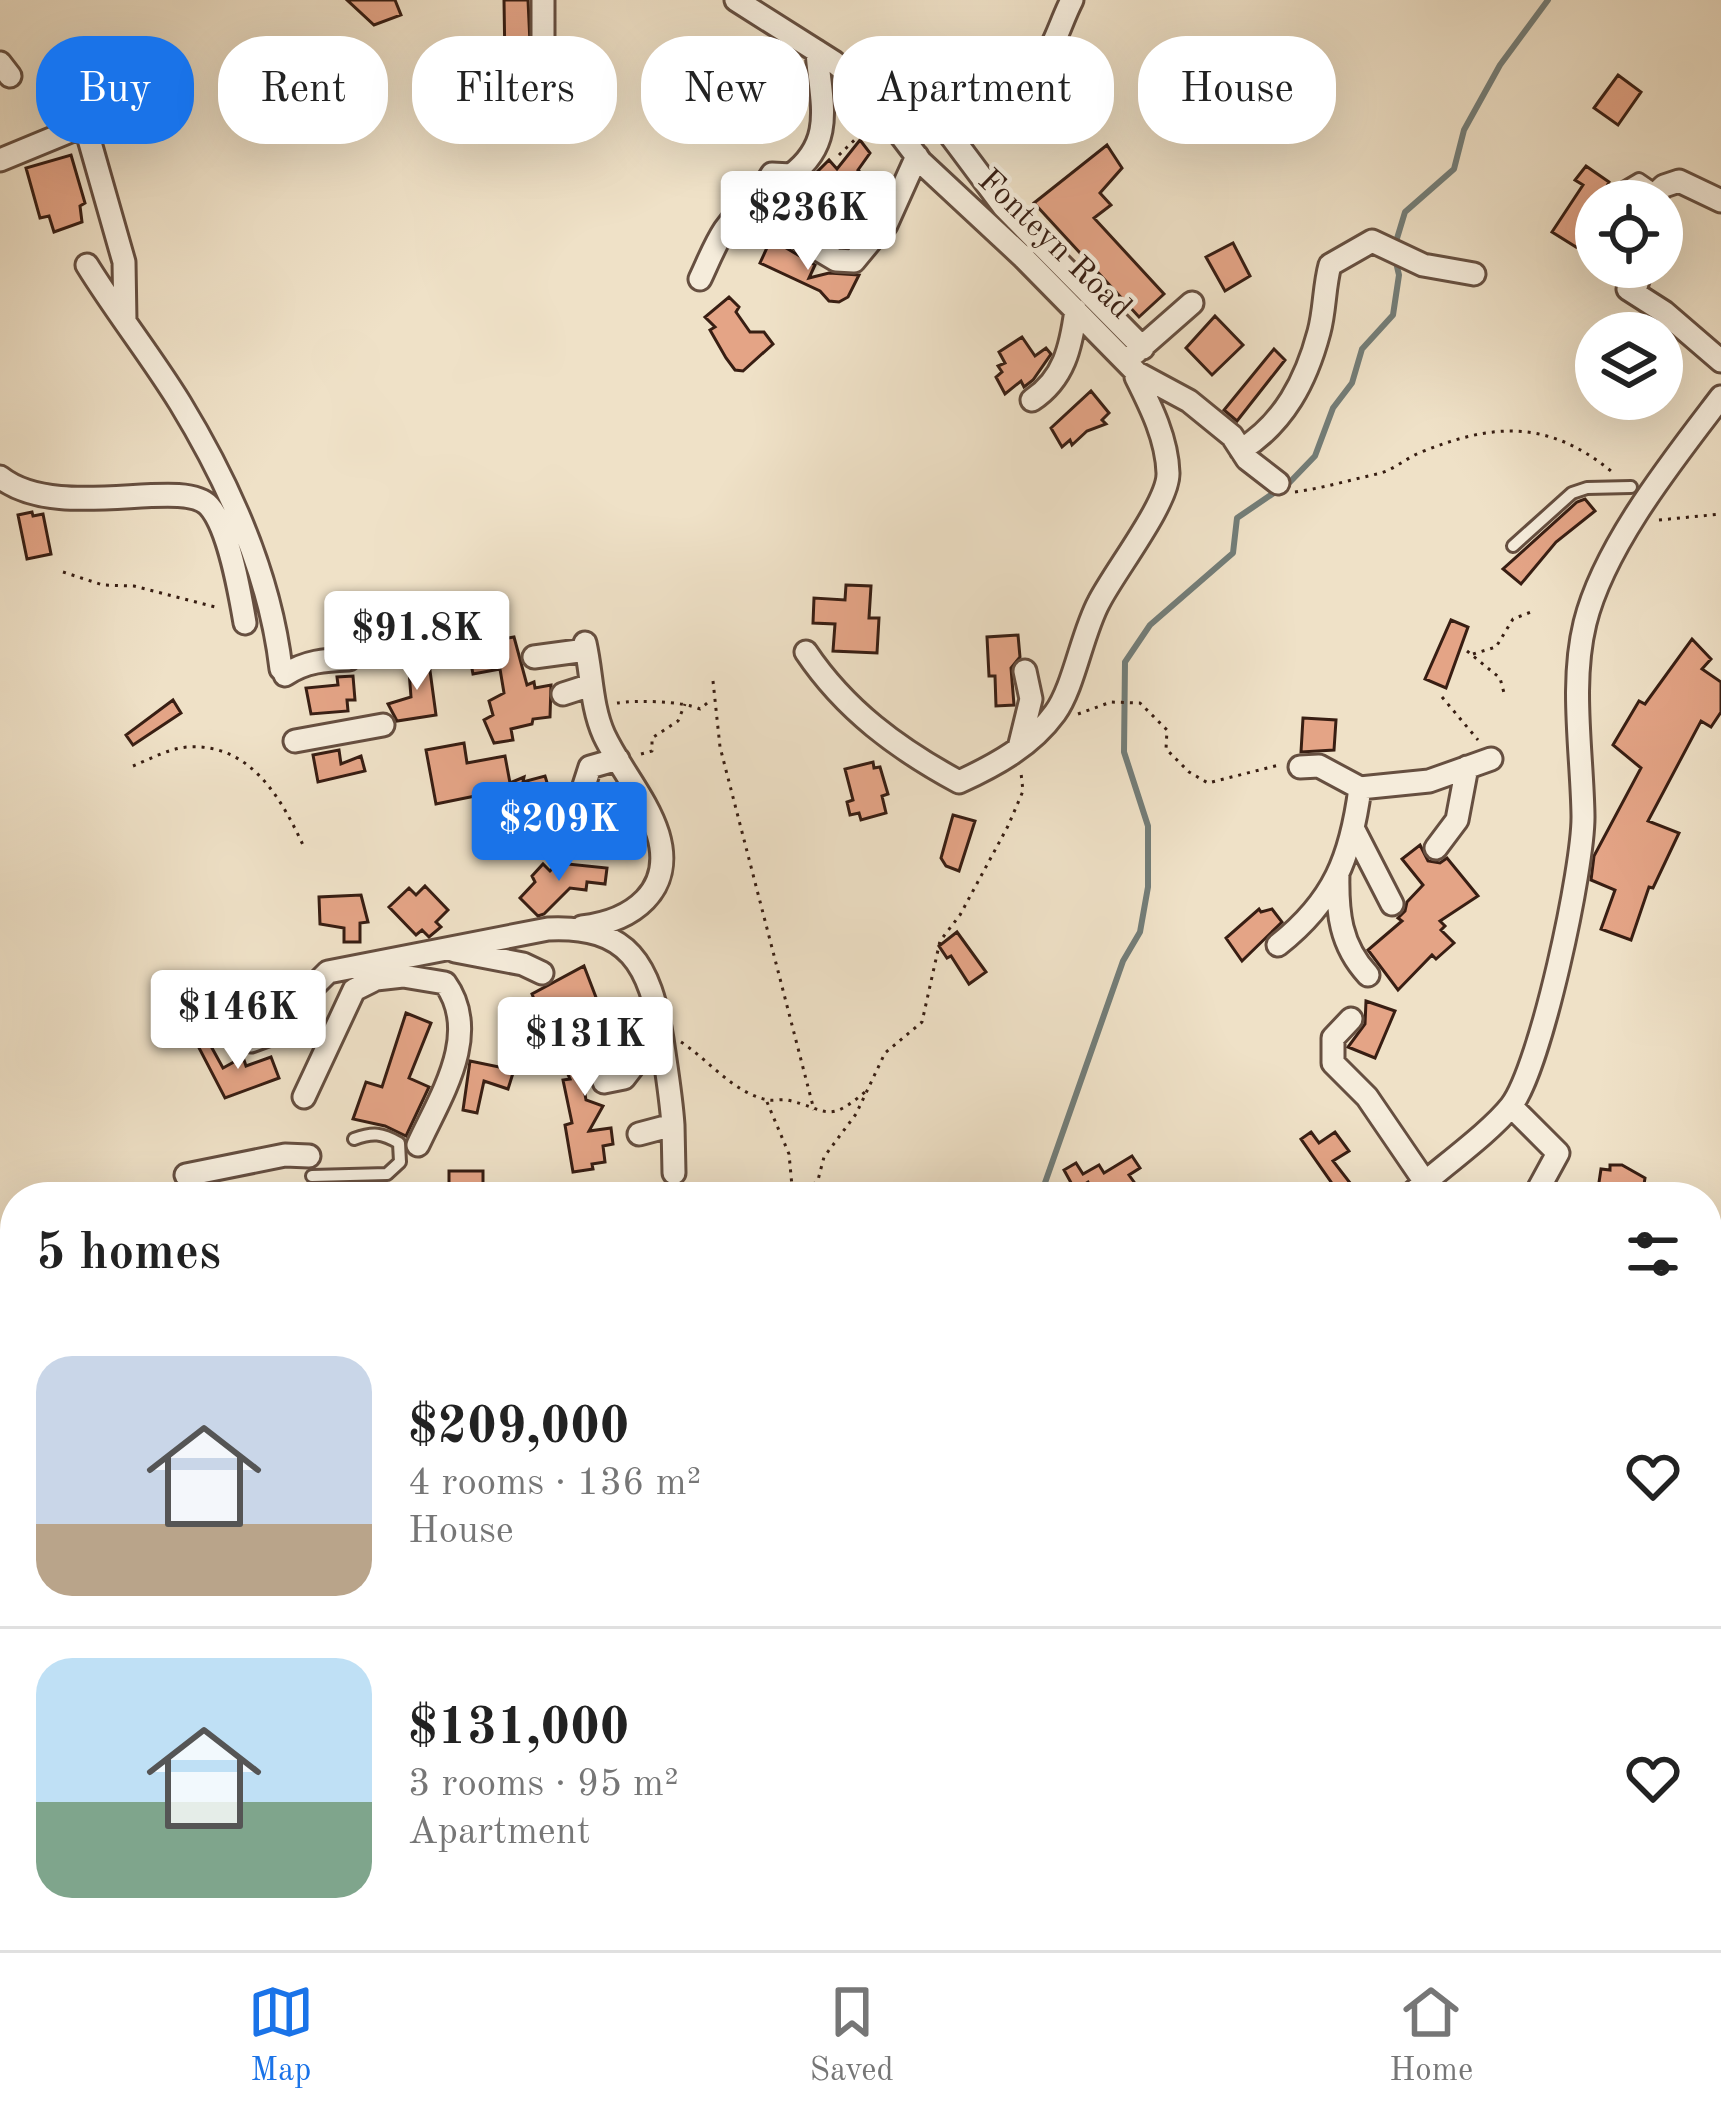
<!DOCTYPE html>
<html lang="en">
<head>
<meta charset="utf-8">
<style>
  :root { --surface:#fff; --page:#f2f2f2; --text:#222; --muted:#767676; --line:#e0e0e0; --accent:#1a73e8 }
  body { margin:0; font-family:"Old Standard TT",serif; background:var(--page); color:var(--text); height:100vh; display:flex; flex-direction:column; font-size:45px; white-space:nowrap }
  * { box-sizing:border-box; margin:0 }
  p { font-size:39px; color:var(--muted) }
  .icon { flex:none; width:66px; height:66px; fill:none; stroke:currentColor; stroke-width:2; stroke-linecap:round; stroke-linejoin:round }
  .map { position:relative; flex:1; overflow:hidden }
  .sheet { position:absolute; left:0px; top:1182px; width:1722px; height:768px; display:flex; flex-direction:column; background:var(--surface); border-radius:48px 48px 0 0; box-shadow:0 12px 48px #0002 }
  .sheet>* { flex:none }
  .hud { position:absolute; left:36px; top:36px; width:1650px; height:108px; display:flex; gap:24px }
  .controls { position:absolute; left:1575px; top:180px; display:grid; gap:24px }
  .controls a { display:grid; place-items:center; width:108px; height:108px; border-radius:50%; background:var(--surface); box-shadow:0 12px 48px #0002; font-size:60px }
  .price { position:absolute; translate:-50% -102px; padding:0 27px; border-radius:12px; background:#fff; color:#222; font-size:39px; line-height:78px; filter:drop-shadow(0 3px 6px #0008) }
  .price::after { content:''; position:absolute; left:50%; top:72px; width:36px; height:27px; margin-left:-18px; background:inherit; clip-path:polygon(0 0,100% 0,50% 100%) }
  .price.selected { background:var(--accent); color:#fff }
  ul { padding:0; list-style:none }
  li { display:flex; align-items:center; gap:36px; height:300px; padding:0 36px }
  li+li { border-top:3px solid var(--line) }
  li span { display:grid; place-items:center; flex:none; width:336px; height:240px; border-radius:36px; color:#555 }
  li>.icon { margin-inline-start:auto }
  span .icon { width:144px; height:144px; fill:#fffc; stroke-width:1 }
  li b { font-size:51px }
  h2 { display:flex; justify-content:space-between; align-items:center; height:144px; padding:0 36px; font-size:51px }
  .tag { padding:0 42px; border-radius:48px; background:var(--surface); box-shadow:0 12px 48px #0002; font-size:42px; line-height:108px }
  .tag.selected { background:var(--accent); color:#fff }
  .dock { display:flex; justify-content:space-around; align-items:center; height:168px; border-top:3px solid var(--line); background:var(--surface); font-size:33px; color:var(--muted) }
  .dock a { display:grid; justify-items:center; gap:6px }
  .dock .selected { color:var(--accent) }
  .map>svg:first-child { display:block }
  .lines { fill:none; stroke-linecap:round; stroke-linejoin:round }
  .stream { stroke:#737d78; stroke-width:6 }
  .building { fill:#e4a486; stroke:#381e13; stroke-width:3 }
  .lane-casing { stroke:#664f40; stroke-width:16 }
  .street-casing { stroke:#664f40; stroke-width:27 }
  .path { stroke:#381e13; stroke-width:3; stroke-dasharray:3 6; stroke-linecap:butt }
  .lane { stroke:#f5ecdb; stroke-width:10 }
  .street { stroke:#f5ecdb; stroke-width:21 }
  .labels { text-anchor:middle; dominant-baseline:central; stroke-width:9; stroke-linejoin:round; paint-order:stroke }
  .street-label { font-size:33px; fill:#381e13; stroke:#f5ecdb }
</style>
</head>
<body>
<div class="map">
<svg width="1721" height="1950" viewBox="0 0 1721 1950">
  <rect width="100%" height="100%" fill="#efe1c7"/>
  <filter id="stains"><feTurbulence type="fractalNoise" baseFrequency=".00167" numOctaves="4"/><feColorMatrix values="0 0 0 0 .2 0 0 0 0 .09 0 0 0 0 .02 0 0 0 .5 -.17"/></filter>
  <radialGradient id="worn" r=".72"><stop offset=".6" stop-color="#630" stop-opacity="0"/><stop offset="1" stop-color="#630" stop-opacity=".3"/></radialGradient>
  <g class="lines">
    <!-- stream -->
    <path class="stream" d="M1395,245L1405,212L1454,169L1464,130L1500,65L1548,0
      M1040,1197L1123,961L1140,932L1148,887V826L1124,752L1125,662L1150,625L1233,553L1237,518L1290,482L1315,456L1333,408L1352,383L1362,349L1393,315L1399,275L1395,258"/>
  </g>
  <!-- building -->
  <path class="building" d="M347,0H395L401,15L374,25Z
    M504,0H528L531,65L505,64Z
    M1215,56L1231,74L1207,85L1218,94L1194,116L1180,107L1174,95L1205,69L1203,66Z
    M1618,75L1641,92L1618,125L1594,108Z
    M512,90L555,105L551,135L504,119Z
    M860,140L870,153L858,170L874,186L861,201L845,188L823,211L792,197L829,160L837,169Z
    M1107,145L1122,168L1100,193L1111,205L1094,218L1164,294L1139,317L1034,203Z
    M71,155L85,203L80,206L82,222L54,232L49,216L40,218L26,168Z
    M1586,166L1609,182L1605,190L1609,191L1604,201H1596V223L1576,247L1552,232L1583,185L1575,180Z
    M771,239L815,265L809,278L829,273L859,275L848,297L839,302L829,301L820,291L760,263Z
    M1233,243L1250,276L1225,291L1206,257Z
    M729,297L739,307L736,312L750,332H764L773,344L743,371L735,370L726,358L710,330L715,327L705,317Z
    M1215,316L1243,345L1212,375L1186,348Z
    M1022,337L1035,356L1046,348L1051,354L1033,380L1024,387L1021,381L1005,394L996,377L1002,372L998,366L1005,363L999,352Z
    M1274,349L1285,360L1237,421L1224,410Z
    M1091,391L1109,413L1102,420L1106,424L1087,431L1072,445L1070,440L1062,447L1051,428Z
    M1585,499L1595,511L1556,542L1521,584L1503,569L1577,502Z
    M32,512L33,516L43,514L51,554L27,559L18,515Z
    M846,585L871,586L869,618H879L877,653L833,651L835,624L813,623L814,598L845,600Z
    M479,613L481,624L499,621L502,639L514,637L527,685L534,682L535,688L551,685L550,717L533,719L532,724L511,729L513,740L494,743L484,720L493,715L489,701L504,693L500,669L473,674L462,616Z
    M1451,620L1468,627L1446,688L1425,679Z
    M1018,635L1020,657L1011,668L1014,705L996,706L995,676H989L987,637Z
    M1692,639L1711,659L1702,669L1721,682V712L1711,727L1701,721L1648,821L1679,833L1653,888L1649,887L1631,940L1601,929L1615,890L1591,880L1594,856L1641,768L1613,745L1639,701L1645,704Z
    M428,656L436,715L397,721L388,704L411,697L408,658Z
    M353,676L355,700H347L348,711L311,714L306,688L338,685L337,677Z
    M173,700L181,713L133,745L126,735Z
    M1303,718L1336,720L1334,750L1301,752Z
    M464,743L467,763L505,756L510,783L524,777L523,782L545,776L556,811L568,807L582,813L591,807L594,820L524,835L523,830L516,831L513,822L507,824L490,793L436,804L426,750Z
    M339,750L341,764L361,756L365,771L318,782L313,755Z
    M873,762L874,768L880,767L888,794L882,796L886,813L861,820L859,813L850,815L847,802L853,800L845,769Z
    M953,815L975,821L959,871L946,866L941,858Z
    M1420,845L1428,861L1440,863L1447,858L1478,896L1440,921L1445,926L1441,930L1454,943L1436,959L1432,955L1398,990L1368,950L1402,921L1398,918L1405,911L1407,902L1423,885L1402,859Z
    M558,863L607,868L605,884L587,882L586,890L570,888L544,914L538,916L520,898L535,882L532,876L543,864L550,871Z
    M425,886L448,910L436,922L441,927L429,937L422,930L416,935L389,907L409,888L416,895Z
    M361,895L368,922L360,923V942H344V928L320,924L319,897Z
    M1259,909L1261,912L1272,909L1282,922L1242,961L1226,938Z
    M957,932L986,972L969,984L951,956L947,958L939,946Z
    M584,966L597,1000L557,1016L552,1004L538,1009L532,994Z
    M1366,1001L1395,1011L1375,1058L1348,1047L1365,1024Z
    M406,1013L431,1023L409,1078L429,1087L406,1136L385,1126L353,1119L366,1082L382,1087Z
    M607,1032L614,1065L582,1077L586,1100L603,1106L589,1131L611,1128L613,1144L603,1146L605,1162L592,1164L593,1169L573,1172L565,1125L572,1123L563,1080L570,1079L556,1048L577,1037Z
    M207,1039L223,1068L243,1057L246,1066L271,1057L279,1078L225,1098L197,1044Z
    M470,1061L514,1070L508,1089L484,1081L477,1113L463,1110Z
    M1311,1132L1319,1143L1335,1132L1349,1151L1333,1161L1361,1197H1336L1327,1185L1331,1182L1301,1139Z
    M1132,1156L1140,1168L1129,1175L1134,1182L1109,1197H1096L1088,1182L1075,1190L1064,1170L1076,1163L1083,1174L1099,1165L1104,1173Z
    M1610,1165H1622L1645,1178L1642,1197H1608L1610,1191L1598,1189L1601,1169L1610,1170Z
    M449,1171H483V1197H449Z"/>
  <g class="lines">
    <!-- lane casing -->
    <g class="lane-casing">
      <path id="lane" d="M1614,201L1622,189L1639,179L1658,192
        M1513,546L1572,493L1587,488L1631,487
        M312,1176L387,1174L400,1162L399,1143C382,1133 373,1132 354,1139"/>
    </g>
    <!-- street casing -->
    <g class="street-casing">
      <path id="street" d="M736,0L834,62L865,88L921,162L1022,256L1137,373L1189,401L1232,436L1247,459L1278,483
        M543,49V0
        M0,63L10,76
        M927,104L1004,207L1143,348
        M879,107C922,105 1011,103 1039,67C1054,49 1061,21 1072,0
        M0,160L85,125L124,262L125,321
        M1648,201L1664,186L1679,181L1721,201
        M753,204L772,174L791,175C837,141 820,100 817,51
        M779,226L836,260L854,261L873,238
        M87,265C116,312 151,356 180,403C230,485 270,574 281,669
        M1642,267L1636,287L1628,289L1664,312L1721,361
        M700,279C713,252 724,217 753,204L836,231L873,238L886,225L917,156
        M1135,353L1192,303
        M1032,400C1064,379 1071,347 1076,310
        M1241,450C1284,423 1306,381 1319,332C1325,310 1324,287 1330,265L1372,241L1423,265L1474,274
        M0,477C58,523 182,476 209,506C229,528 240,594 245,623
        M806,652C845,710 898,749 959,782C996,765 1031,746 1055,713C1074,687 1082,633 1099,602C1114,572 1169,502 1168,473C1167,439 1151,407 1136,377
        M534,657L586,650
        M285,675C305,661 326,660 349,659
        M563,694L591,685
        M295,741L383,725
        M1019,748L1031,699L1025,671
        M1300,767L1319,766L1360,788L1429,781L1491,759
        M580,798L590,767L618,759
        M1354,830L1392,904
        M1436,848L1457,820L1467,767
        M1338,873C1337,912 1340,945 1368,975
        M582,927C632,921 675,891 658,834C647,799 620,769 604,735C591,706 592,674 585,643
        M1278,945C1334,901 1351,857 1360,788
        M455,951L523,964L542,973
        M1351,1019L1333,1038V1063L1367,1097L1425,1182
        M251,1041L292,1026L312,988L328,972L548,929C629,925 650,965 662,1039C666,1067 671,1096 673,1125L639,1134
        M604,1082L624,1078L660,1031
        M304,1097L354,990L376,979L403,976L445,983C482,1034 440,1097 418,1145
        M1511,1106L1558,1153L1534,1197
        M673,1125L674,1173
        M186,1175L285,1155L309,1156
        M1408,1197C1436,1171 1490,1133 1511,1106C1541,1067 1584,866 1583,815C1582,753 1570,684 1585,623C1604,546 1673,460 1721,397
        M0,1445L15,1438
        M0,1483L15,1492
        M183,1935L188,1950
        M1108,1935L1145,1950
        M1357,1935L1382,1943
        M1229,1950L1238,1935"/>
    </g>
    <!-- path -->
    <path class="path" d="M839,155L869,126
      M1295,492C1323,488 1350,480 1377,474C1392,471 1405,459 1419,453C1492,423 1547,419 1611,471
      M1659,520L1721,514
      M63,572L103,585L134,586L219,608
      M1467,651L1500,678L1504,693
      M1473,654L1496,647L1513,619L1531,612
      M713,681L720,747L814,1110
      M1442,697L1478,740
      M617,703C638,700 682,701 700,709L711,700
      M1078,714L1111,702L1140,703L1167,730L1166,749L1189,772L1208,783L1279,765
      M641,754L652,751V738L678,721L685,704
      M133,766C150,759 170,748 188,747C250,743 281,798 303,845
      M681,1042C709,1060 733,1093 768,1100C774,1101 781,1099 787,1100C828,1109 826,1125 865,1092
      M767,1102L789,1154L793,1197
      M800,1197L818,1180L824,1157L856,1114L885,1053L922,1022L940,941L960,915L1008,826L1023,791L1021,773
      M1707,1252L1721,1257"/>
    <!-- lane -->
    <use href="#lane" class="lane"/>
    <!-- street -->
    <use href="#street" class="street"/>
  </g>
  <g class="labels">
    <!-- street labels -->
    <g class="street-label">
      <text transform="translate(1054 245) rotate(44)">Fonteyn Road</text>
    </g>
  </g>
  <rect width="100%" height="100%" filter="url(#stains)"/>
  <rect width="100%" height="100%" fill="url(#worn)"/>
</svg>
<div class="controls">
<a><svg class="icon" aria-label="locate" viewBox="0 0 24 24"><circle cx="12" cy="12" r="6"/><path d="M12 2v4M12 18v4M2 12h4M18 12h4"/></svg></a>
<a><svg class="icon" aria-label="layers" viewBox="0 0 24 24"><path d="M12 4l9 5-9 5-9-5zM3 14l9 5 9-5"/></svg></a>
</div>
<b class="price" style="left:808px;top:273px">$236K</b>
<b class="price" style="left:417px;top:693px">$91.8K</b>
<b class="price selected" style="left:559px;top:884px">$209K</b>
<b class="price" style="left:238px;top:1072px">$146K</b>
<b class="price" style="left:585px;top:1099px">$131K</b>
<div class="hud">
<a class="tag selected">Buy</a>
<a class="tag">Rent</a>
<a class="tag">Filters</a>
<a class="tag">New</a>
<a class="tag">Apartment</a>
<a class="tag">House</a>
</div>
<section class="sheet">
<h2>5 homes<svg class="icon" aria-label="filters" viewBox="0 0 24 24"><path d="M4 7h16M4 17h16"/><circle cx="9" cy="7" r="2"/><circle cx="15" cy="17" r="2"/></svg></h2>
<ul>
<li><span style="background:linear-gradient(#c9d6e8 70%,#b9a48a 0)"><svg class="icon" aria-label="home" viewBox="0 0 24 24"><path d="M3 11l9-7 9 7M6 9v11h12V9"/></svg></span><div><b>$209,000</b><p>4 rooms · 136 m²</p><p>House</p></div><svg class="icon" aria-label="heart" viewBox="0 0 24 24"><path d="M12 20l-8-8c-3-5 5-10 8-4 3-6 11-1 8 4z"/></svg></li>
<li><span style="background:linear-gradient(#bfe0f5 60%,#7fa58c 0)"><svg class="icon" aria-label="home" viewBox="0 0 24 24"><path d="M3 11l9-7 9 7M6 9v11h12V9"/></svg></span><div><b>$131,000</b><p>3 rooms · 95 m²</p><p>Apartment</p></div><svg class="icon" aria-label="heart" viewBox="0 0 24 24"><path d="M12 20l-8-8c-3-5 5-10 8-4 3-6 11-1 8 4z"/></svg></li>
</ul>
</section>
</div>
<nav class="dock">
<a class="selected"><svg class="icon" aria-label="map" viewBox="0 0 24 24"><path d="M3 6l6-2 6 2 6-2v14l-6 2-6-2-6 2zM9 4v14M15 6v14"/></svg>Map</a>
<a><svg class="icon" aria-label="saved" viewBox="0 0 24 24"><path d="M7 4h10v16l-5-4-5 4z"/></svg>Saved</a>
<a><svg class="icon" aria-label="home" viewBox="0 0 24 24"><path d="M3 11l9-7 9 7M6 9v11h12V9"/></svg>Home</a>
</nav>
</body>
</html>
